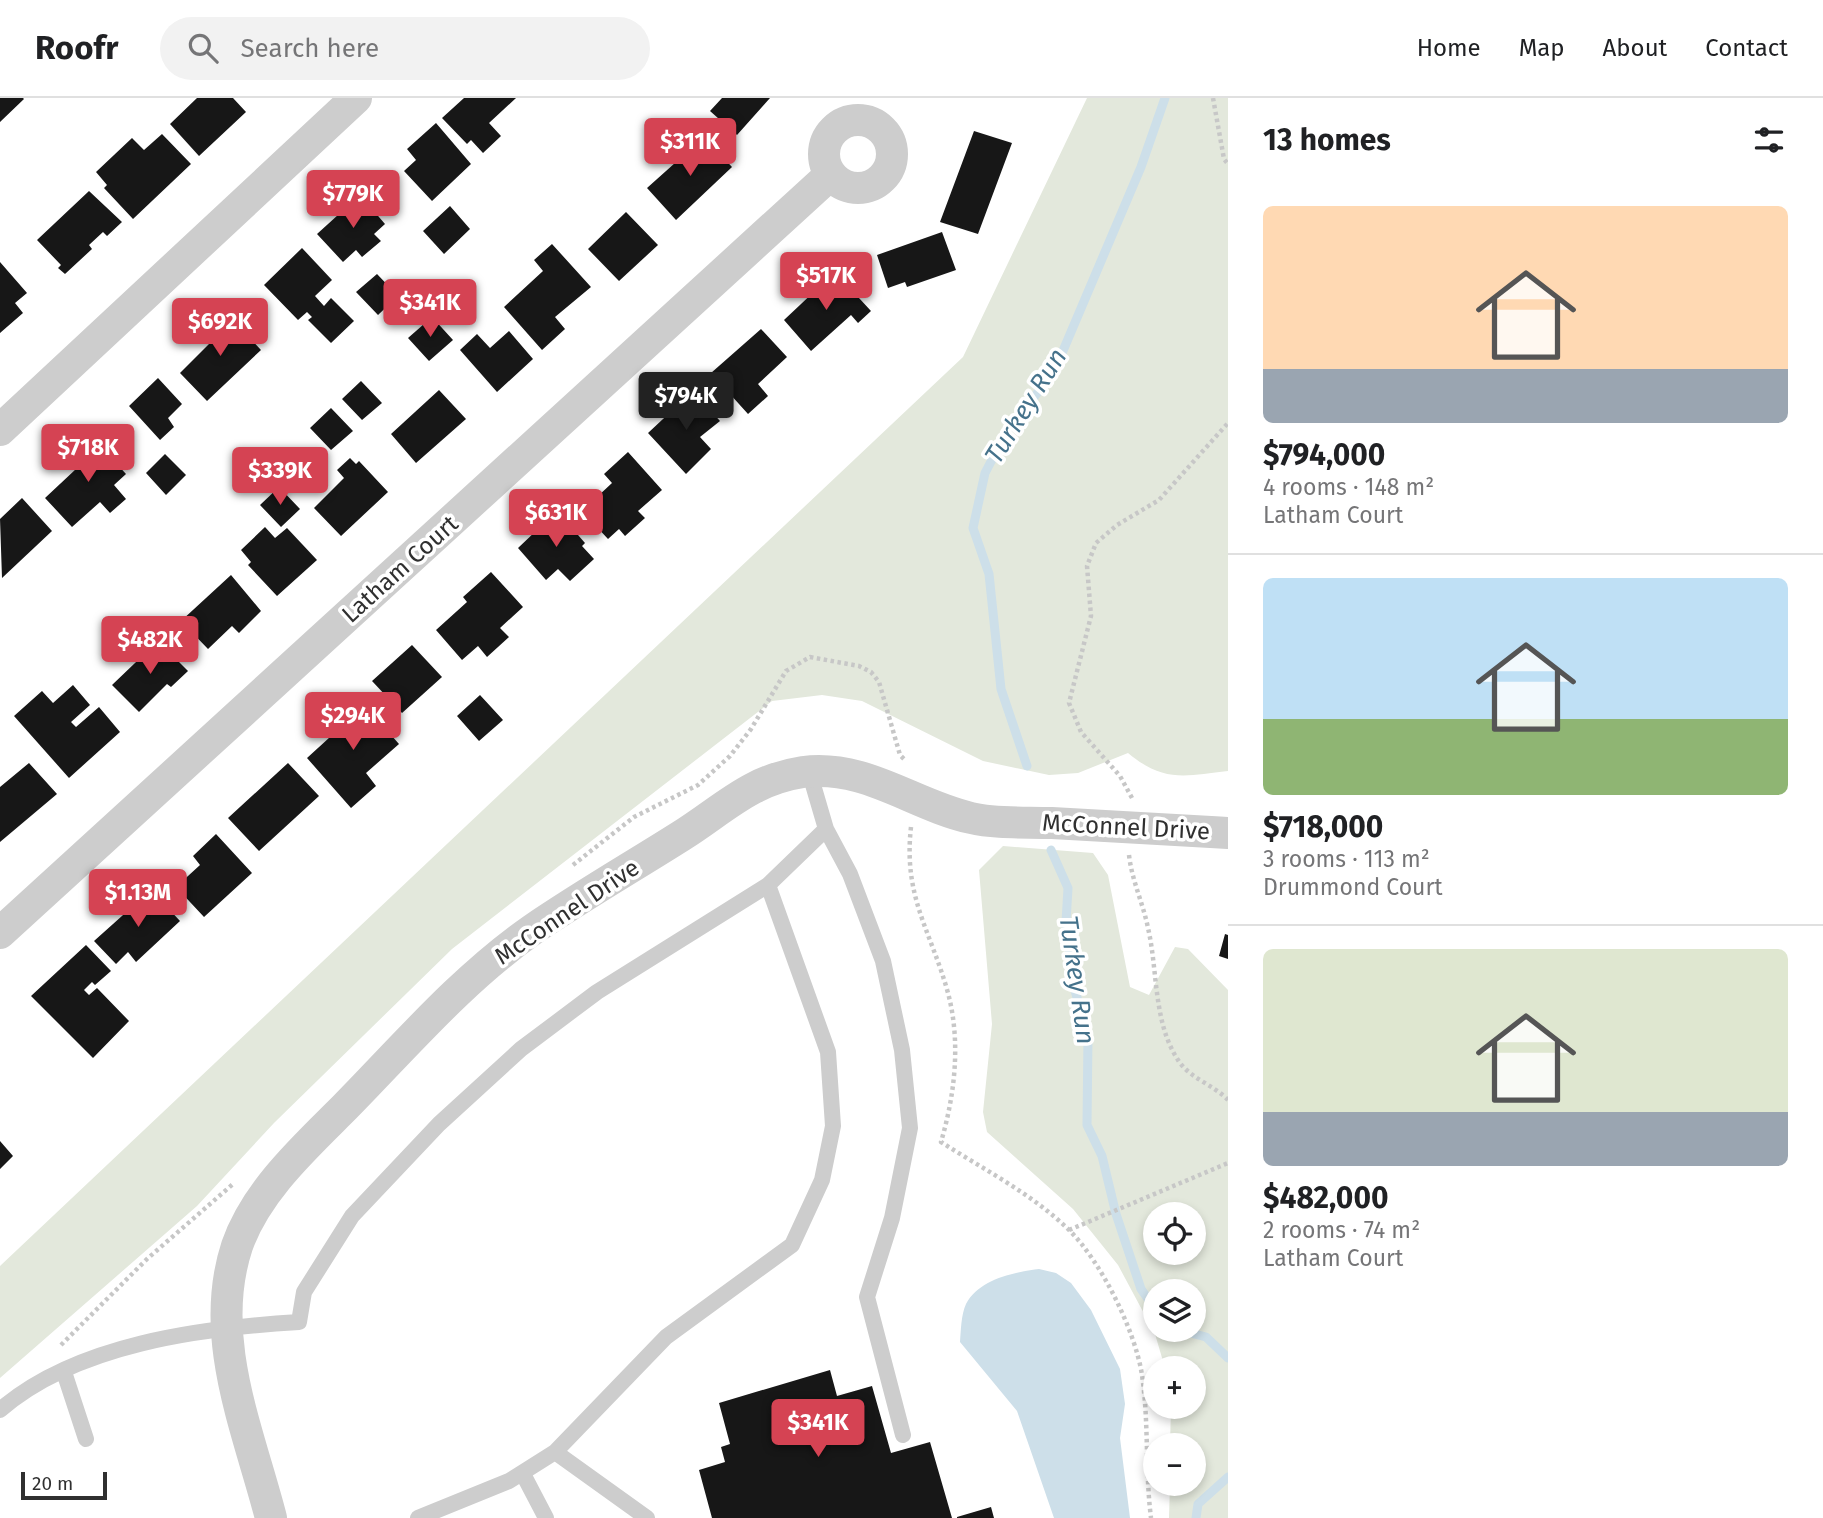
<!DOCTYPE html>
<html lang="en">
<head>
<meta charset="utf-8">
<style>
  :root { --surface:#fff; --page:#f2f2f2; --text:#202124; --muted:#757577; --line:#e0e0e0; --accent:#d54353 }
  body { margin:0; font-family:"Fira Sans",sans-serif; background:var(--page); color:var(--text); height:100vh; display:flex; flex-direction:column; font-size:26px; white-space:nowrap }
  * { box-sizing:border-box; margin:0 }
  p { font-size:23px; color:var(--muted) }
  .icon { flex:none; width:38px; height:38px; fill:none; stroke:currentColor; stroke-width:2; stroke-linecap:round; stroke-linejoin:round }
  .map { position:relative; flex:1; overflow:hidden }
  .details { display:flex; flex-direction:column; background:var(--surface); width:595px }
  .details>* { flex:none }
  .buttons { position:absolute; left:1143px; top:1104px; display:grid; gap:14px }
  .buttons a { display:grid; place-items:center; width:63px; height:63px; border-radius:50%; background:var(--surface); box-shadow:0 4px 10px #0003; font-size:35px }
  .scale { position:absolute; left:21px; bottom:18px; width:86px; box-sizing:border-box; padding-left:7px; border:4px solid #303030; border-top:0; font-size:19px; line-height:24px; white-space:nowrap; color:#303030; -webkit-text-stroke:5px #fff; paint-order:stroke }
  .price { position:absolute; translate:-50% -60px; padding:0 16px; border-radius:7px; background:var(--accent); color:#fff; font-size:23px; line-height:46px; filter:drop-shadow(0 2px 4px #0008) }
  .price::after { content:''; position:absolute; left:50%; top:42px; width:21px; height:16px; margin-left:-10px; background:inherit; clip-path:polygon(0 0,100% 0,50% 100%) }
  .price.selected { background:#222; color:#fff }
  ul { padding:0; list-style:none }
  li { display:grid; align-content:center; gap:14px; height:371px; padding:0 35px }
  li+li { border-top:2px solid var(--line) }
  li span { display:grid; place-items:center; height:217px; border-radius:10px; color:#555 }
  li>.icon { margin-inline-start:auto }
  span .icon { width:126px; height:126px; fill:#fffc; stroke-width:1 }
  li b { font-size:30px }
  h2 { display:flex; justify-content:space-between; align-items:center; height:84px; padding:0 35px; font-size:30px }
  header { display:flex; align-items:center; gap:42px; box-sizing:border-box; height:98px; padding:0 35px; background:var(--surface); border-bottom:2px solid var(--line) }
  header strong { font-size:33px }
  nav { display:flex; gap:38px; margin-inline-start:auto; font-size:24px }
  .search { width:490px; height:63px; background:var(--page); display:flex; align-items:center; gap:18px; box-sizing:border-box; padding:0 24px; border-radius:38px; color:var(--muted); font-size:26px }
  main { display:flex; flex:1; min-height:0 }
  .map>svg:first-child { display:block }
  .green { fill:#e3e8dc; fill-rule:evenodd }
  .water { fill:#cddfe9 }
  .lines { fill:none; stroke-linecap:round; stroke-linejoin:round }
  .stream { stroke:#cddfe9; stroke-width:9 }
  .building { fill:#171717 }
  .path { stroke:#c7c7c7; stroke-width:4.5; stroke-dasharray:3.5 3.5; stroke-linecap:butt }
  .service { stroke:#cdcdcd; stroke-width:16 }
  .minor { stroke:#cdcdcd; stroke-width:32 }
  .labels { text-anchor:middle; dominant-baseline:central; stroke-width:7; stroke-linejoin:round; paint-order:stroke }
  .street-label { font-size:24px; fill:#303030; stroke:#fff }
  .water-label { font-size:26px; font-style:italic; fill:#45728b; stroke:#fff }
</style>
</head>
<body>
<header>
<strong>Roofr</strong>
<div class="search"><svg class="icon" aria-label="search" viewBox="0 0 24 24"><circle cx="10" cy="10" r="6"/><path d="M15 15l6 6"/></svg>Search here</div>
<nav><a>Home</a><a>Map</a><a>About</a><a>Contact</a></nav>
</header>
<main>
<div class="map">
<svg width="1228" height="1420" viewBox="0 0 1228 1420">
  <rect width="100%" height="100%" fill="#fff"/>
  <!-- green -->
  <path class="green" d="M1087,0H1228V673C1185,678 1164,685 1128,655L1078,675L1049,677L983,663L862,603L822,597L772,603L452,851L274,1025L197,1108L0,1280V1168L963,259Z
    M1003,748L1093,755L1108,777L1130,889L1149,897L1175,849L1188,851L1228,892V1420H1169L1170,1386H1194V1348L1170,1347L1171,1309H1194V1270H1165L1155,1236L1118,1167L1073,1111L987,1034L983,1014L992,926L979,772ZM1194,1116V1155H1155V1116ZM1155,1194H1194V1232H1155Z"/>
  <!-- water -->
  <path class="water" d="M1039,1171L1056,1175L1071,1185L1091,1212L1120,1271L1125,1306L1120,1340L1130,1420H1054L1017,1313L960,1244C961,1232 961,1217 966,1206C979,1181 1015,1174 1039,1171Z"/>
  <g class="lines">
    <!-- stream -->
    <path class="stream" d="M1027,668L1001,591L989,476L973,430L985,375L1007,333L1054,274L1141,69L1165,0
      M1051,752L1068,790L1066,824L1074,889L1088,938L1087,1027L1102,1058L1116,1116L1141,1191L1155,1211
      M1179,1232L1206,1239L1228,1260
      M1196,1420L1198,1406L1228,1379"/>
  </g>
  <!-- building -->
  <path class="building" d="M0,0H23L24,1L0,24Z
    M197,0H233L246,14L199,58L170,26Z
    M464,0H516L489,25L501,38L483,55L471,42L467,46L442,20Z
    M722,0H770L737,37L710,13Z
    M436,25L471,66L432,103L404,73L416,62L407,51Z
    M974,33L1012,45L978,136L940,124Z
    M162,36L191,66L133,121L104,90L107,87L96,74L132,40L144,52Z
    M704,39L732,69L676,122L647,90Z
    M89,93L122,124L107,138L103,134L89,147L92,151L65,176L58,170L61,167L37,142Z
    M360,97L385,126L374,136L381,143L362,159L356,152L343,164L317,136Z
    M450,108L470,131L444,156L423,133Z
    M626,114L658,147L619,183L588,151Z
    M942,134L956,172L907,189L905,184L888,190L877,157Z
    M552,146L591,189L555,219L565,231L542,252L504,209L543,173L534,162Z
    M302,150L332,182L315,198L324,208L331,200L354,223L331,245L308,222L312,219L307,214L298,222L264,187Z
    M0,164L27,195L15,205L23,215L0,235Z
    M835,174L871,213L858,225L851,217L811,253L784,222Z
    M377,176L398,198L378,217L356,194Z
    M227,216L261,252L207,303L180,275L210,245L203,238Z
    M432,219L453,242L429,263L408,240Z
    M761,231L787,259L758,286L768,298L748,316L711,275Z
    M509,233L533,261L497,294L460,252L477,236L490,250Z
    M158,280L182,306L168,320L174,329L160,342L129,308Z
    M361,283L382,305L362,322L342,301Z
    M439,292L466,321L416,365L391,336Z
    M693,293L720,323L700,339L711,351L686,376L648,335Z
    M331,310L353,333L331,352L310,330Z
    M92,339L126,376L114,387L126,401L110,415L100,404L72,429L45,400L76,371L68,362Z
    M628,354L662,392L638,413L645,420L625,438L619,431L608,441L582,413L612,385L604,376Z
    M165,356L186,377L166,397L146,375Z
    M350,360L356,366L359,363L388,394L341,438L314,410L344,380L337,372Z
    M279,389L300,411L281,429L260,407Z
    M22,400L52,433L2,480L0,421Z
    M557,413L585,445L582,448L594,461L570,483L558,471L546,482L518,450Z
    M265,429L275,440L287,430L317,462L277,498L248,467L251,464L241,452Z
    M491,474L523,509L500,530L509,539L487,559L478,548L462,562L436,532L467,504L463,499Z
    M231,477L261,513L239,535L232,528L208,551L181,523Z
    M158,543L188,573L171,589L167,586L139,614L112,587Z
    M412,547L442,579L402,615L372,583Z
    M73,587L90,607L71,624L76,629L99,609L120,634L69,680L14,618L42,593L53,605Z
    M480,597L503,622L479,643L457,618Z
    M357,599L399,646L366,675L376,688L351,710L307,660L341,629L333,620Z
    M29,665L57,696L0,744V689Z
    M288,665L319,698L259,753L228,720Z
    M216,736L252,775L204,819L176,789L200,767L193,758Z
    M151,792L180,823L136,864L128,854L116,866L94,843Z
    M1225,836L1228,837V861L1219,858Z
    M86,847L111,873L95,887L92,884L84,892L89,897L97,890L129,923L93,960L31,898Z
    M0,1043L13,1058L0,1071Z
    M830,1272L837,1298L872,1288L891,1355L930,1344L952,1420H712L699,1372L725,1364L721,1349L730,1346L719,1305Z
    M991,1409L994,1420H957V1419Z"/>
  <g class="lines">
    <!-- path -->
    <path class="path" d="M1213,0L1224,61L1228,66
      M1132,700L1120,678L1081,634L1069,605L1091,518L1087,468L1096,445L1117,427L1159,402L1228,325
      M911,729C903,799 931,833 948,895C961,944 955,996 941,1044C983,1071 1032,1096 1068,1131C1101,1163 1135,1232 1142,1277C1149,1325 1145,1372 1151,1420
      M1129,757C1132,783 1143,805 1148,830C1158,873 1153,924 1178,962C1189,980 1214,987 1228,1002
      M573,767L634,719L698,687L730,658L751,631L786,573L810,559L859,568L871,574L879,584L900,657L905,662
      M1069,1132L1228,1065
      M61,1247L147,1161L233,1086"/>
    <!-- service -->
    <path class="service" d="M809,673L826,731L850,776L883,863L902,952L910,1030L892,1120L867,1199L903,1337
      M64,1274L86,1341
      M0,1312C76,1246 201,1230 299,1224L304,1194L352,1118L439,1026L521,951L597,894L768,787L826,731
      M555,1354L647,1420
      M523,1376L546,1420
      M418,1420L509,1383L555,1354L666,1239L792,1147L822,1082L833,1028L828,954L768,787"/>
    <!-- minor -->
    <path class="minor" d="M824 56a34 34 0 1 1 68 0a34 34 0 1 1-68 0Z
      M0,332L356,0
      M0,835L830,77
      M271,1420C248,1331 207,1239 237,1148C256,1093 305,1049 345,1009C404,949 462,881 532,832C580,799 632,769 681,738C724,711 750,682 803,674C866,666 913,707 971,720C996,726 1026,724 1052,725C1110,728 1169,732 1228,735"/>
  </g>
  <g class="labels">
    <!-- street labels -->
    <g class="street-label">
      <text transform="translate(400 471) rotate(-42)">Latham Court</text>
      <text transform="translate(1126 729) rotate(3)">McConnel Drive</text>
      <text transform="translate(567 814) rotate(-34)">McConnel Drive</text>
    </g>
    <!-- water labels -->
    <g class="water-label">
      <text transform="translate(1026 308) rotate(-58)">Turkey Run</text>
      <text transform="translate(1077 882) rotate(82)">Turkey Run</text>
    </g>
  </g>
</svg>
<div class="buttons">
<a><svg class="icon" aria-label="locate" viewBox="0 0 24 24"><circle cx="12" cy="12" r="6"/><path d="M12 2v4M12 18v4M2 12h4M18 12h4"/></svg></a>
<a><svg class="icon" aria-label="layers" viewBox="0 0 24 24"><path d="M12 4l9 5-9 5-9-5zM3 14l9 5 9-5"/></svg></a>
<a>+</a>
<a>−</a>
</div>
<div class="scale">20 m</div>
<b class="price" style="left:690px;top:80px">$311K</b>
<b class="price" style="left:353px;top:132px">$779K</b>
<b class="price" style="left:826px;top:214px">$517K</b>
<b class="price" style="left:430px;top:241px">$341K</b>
<b class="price" style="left:220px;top:260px">$692K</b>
<b class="price selected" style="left:686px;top:334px">$794K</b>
<b class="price" style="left:88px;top:386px">$718K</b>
<b class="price" style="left:280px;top:409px">$339K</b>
<b class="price" style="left:556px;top:451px">$631K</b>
<b class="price" style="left:150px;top:578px">$482K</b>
<b class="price" style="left:353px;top:654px">$294K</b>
<b class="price" style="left:138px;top:831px">$1.13M</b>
<b class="price" style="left:818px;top:1361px">$341K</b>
</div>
<section class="details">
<h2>13 homes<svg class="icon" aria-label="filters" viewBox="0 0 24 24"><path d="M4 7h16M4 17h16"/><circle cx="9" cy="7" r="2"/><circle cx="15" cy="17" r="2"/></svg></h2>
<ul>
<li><span style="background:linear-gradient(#ffd9b3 75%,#9aa5b1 0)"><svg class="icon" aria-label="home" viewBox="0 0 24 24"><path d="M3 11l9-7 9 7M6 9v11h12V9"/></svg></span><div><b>$794,000</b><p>4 rooms · 148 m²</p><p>Latham Court</p></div></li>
<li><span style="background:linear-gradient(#bfe0f5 65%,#8fb573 0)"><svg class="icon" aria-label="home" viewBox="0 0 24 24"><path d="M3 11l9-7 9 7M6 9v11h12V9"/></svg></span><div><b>$718,000</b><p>3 rooms · 113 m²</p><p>Drummond Court</p></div></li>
<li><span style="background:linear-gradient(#dfe7d0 75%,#9aa5b1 0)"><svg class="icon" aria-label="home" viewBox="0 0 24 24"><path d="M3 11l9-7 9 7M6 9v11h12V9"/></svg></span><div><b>$482,000</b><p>2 rooms · 74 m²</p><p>Latham Court</p></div></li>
</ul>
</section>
</main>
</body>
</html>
